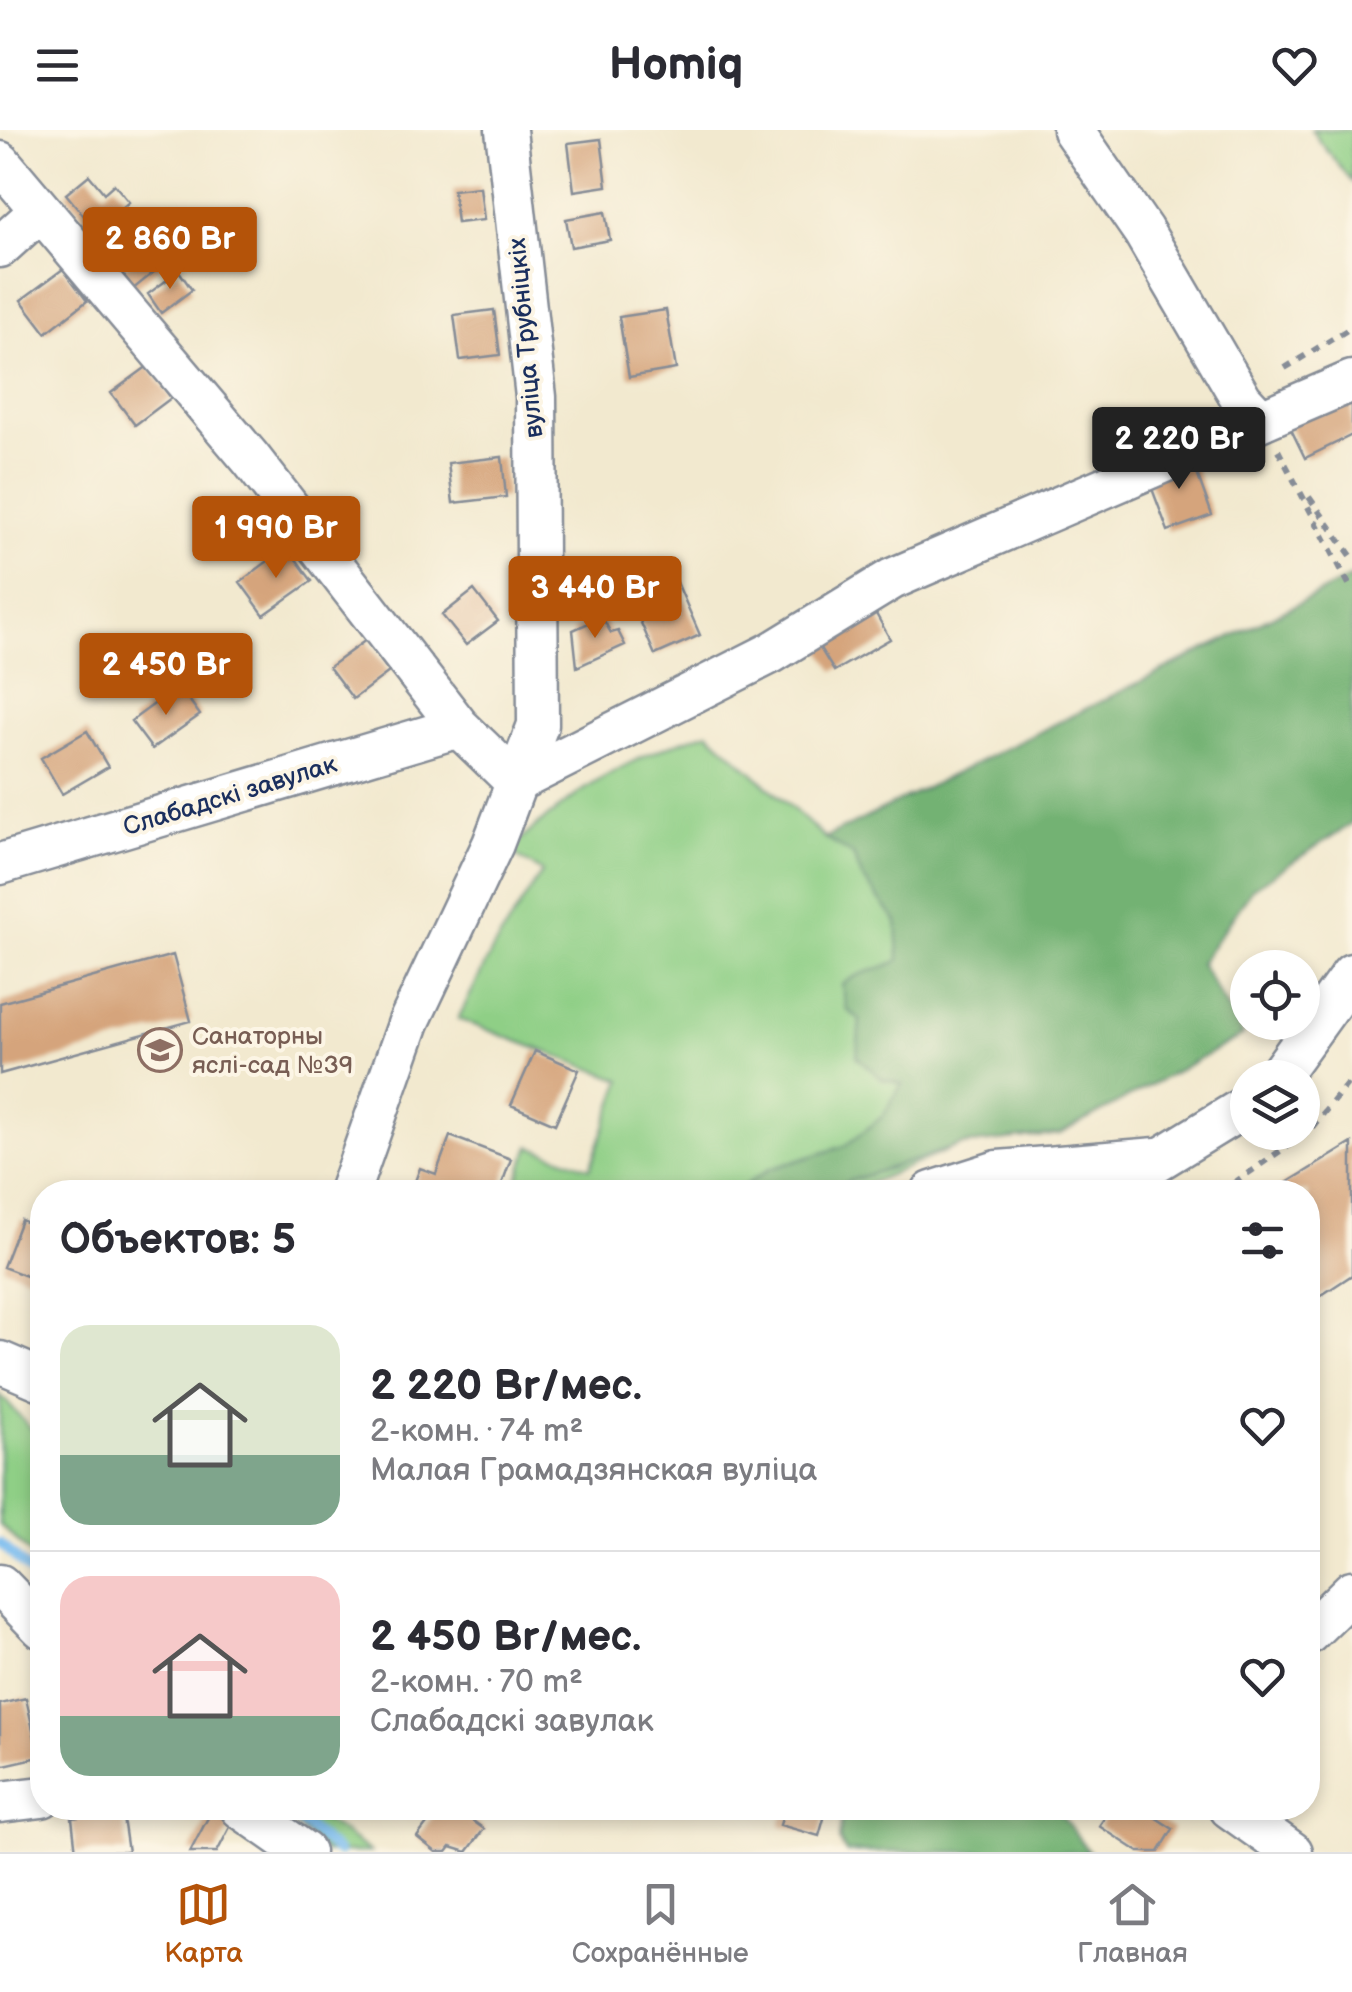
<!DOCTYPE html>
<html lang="ru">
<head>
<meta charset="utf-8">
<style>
  :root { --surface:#fff; --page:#f7f7f7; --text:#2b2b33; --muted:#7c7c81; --line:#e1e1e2; --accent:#b45309 }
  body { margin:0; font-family:"Balsamiq Sans",sans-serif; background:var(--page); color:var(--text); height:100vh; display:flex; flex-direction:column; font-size:38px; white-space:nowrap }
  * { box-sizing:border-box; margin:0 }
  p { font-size:32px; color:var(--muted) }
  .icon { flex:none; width:55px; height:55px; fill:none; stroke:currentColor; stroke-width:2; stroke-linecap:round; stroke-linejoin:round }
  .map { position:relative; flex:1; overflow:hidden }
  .details { position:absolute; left:30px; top:1050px; width:1290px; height:640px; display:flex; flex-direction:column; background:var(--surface); border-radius:40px; box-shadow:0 5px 15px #0003 }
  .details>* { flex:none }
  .buttons { position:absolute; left:1230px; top:820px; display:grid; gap:20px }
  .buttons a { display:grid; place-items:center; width:90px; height:90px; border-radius:50%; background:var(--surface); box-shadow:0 5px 15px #0003; font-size:50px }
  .price { position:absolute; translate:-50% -85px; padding:0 22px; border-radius:10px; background:var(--accent); color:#fff; font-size:32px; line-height:65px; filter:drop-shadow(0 2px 5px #0008) }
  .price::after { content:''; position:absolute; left:50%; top:60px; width:30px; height:22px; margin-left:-15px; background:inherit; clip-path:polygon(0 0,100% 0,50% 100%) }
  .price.on { background:#222; color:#fff }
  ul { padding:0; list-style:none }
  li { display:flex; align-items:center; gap:30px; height:250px; padding:0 30px }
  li+li { border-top:2px solid var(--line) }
  li span { display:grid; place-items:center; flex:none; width:280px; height:200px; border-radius:30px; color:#555 }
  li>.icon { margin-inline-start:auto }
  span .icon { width:120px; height:120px; fill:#fffc; stroke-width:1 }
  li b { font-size:42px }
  h2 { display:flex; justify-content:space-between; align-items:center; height:120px; padding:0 30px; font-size:42px }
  header { display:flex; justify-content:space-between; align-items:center; height:130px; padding:0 30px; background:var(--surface); font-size:45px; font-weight:600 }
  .tabs { display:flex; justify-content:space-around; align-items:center; height:140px; border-top:2px solid var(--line); background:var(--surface); font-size:28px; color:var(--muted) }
  .tabs a { display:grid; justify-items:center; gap:5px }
  .tabs .on { color:var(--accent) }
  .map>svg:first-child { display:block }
  .green { fill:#8fcf86; stroke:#557f72; stroke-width:2.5 }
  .forest { fill:#73b273; stroke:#477068; stroke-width:2.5 }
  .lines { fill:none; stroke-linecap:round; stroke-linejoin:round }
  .stream { stroke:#7bbdf0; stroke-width:10 }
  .building { fill:#d5a47c }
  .minor-casing { stroke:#868c96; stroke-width:45 }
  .path { stroke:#868c96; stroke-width:6; stroke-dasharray:8 8; stroke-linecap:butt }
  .minor { stroke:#fff; stroke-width:40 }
  .labels { text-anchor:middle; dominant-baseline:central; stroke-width:8; stroke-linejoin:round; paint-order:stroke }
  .street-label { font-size:25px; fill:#1b2f5e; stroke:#fcf5e5 }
  .education-label { font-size:25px; fill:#785e54; stroke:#fcf5e5; text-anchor:start }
</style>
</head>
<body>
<header><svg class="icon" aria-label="menu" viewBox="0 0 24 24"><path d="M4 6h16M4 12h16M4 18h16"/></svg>Homiq<svg class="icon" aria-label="heart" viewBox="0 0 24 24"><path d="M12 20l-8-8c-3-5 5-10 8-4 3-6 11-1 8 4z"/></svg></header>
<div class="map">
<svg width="1352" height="1722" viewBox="0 0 1352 1722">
  <rect width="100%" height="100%" fill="#fcf5e5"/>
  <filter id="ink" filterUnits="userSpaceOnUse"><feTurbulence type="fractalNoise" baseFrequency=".01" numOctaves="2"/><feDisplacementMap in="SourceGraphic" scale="20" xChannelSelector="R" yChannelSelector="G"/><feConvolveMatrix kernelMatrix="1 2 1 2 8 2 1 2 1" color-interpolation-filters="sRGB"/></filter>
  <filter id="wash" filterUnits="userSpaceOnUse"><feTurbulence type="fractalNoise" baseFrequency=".0048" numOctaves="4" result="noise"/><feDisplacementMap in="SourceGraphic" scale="40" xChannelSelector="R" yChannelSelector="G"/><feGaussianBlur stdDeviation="2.25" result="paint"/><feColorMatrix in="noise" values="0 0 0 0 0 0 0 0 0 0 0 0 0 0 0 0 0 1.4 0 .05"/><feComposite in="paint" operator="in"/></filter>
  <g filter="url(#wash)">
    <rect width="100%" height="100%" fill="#f2e9cf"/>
    <!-- green -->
    <path class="green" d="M1311,0H1352V52Z
      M1352,447V689L1253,758L1200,833L1243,905L1060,1004L961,1015L847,1062H513L530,1016L590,1038L622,950L458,889L493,819L542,742L508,721C576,660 621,630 708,602L825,708Z
      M0,1265L37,1305L42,1304V1435L0,1395Z
      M277,1678C313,1677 342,1701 370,1722H325Z"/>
    <!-- forest -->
    <path class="forest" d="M1352,447V693L1253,758L1200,833L1243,905L1060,1004L961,1015L847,1052L833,1062H735L769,1039L845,1016L883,986L902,954L882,949L857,927L860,889L847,880L842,855C861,839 878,842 899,830L897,792L862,747L853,725L825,708Z
      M843,1678H1056L1089,1722H846L839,1710Z"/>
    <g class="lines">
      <!-- stream -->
      <path class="stream" d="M0,1413L42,1454
        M284,1678L338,1722"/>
    </g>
    <g id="blocks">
      <!-- building -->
      <path class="building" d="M601,9L607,56L574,61L568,13Z
        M89,45L104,63L114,54L129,72L108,90L102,83L90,93L66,64Z
        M480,57L484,90L457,93L453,60Z
        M605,82L610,110L571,117L566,89Z
        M156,111L170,129L132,160L118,142Z
        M63,139L87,171L46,203L21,170Z
        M179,141L192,160L161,183L148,164Z
        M494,180L500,225L460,230L454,185Z
        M666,180L676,239L629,247L619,187Z
        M148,236L171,268L135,295L111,263Z
        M1352,259V305L1305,328L1287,291Z
        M1190,324L1212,385L1168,401L1145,340Z
        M502,327L506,367L453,373L448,333Z
        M287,417L312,451L264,485L240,452Z
        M676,450L700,505L655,525L631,470Z
        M474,460L498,491L466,515L442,485Z
        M875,482L890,509L834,541L818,515Z
        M602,487L611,503L618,501L625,515L577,537L573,500Z
        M366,510L389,542L353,569L329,537Z
        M179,556L200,585L152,619L131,591Z
        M87,601L108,637L62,664L41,628Z
        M173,825L191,891L0,944V873Z
        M535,921L579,940L555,994L511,975Z
        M450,1006L511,1029L499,1062H411L420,1038L436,1044Z
        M1352,1013V1145L1308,1174V1062H1272Z
        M21,1090L42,1099V1152L3,1137Z
        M26,1568L39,1627L0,1636V1574Z
        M439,1678H455L484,1699L467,1722L451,1717L447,1722H436L417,1707Z
        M785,1678H827L819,1706L780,1695Z
        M1111,1678H1150L1147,1682L1173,1699L1159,1722H1139L1099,1696Z
        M122,1681L128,1722H76L72,1688Z
        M211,1682L232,1693L217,1722H190Z"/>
    </g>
  </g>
  <g filter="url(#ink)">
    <use href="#blocks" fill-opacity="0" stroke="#868c96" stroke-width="2.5"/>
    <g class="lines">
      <!-- minor casing -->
      <g class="minor-casing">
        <path id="minor" d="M1073,0L1143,101L1242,270L1259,288
          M0,32L251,329L459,597L516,652
          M0,117L40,81
          M516,652L771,523L892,449L1352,251
          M0,734L459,597
          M1277,948L1352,844
          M349,1062L409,892L493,714L538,595L536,267L506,0
          M932,1062L998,1041L1157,1028
          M1106,1062L1248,975
          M0,1232L42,1250
          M0,1455L42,1498
          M1308,1504L1352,1461
          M0,1672L42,1667
          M241,1678L304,1722
          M1230,1678L1292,1722"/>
      </g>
      <!-- path -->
      <path class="path" d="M1285,238L1352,197
        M1278,320L1352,460
        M1309,367L1352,427
        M1221,1062L1309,1001L1352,948"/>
      <!-- minor -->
      <use href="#minor" class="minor"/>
    </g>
  </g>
  <!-- icons -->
  <defs>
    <g id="school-ring" transform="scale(2.25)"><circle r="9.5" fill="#fcf5e5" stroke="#8d6e63" stroke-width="1.5"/><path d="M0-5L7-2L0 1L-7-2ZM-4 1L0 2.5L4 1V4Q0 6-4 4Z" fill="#8d6e63"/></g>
  </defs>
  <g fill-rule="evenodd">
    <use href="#school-ring" x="160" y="920"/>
  </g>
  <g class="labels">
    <!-- street labels -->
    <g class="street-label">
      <text transform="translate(526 208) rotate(-95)">вуліца Трубніцкіх</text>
      <text transform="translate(230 666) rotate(-17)">Слабадскі завулак</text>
    </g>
    <!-- education labels -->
    <g class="education-label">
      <text x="192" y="906">Санаторны<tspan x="192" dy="29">яслі-сад №39</tspan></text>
    </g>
  </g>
</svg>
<div class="buttons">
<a><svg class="icon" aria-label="locate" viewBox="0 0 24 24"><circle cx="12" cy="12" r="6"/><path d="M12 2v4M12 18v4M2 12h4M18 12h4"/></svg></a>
<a><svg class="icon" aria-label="layers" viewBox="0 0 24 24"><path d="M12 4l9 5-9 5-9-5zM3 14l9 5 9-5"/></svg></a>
</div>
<b class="price" style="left:170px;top:162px">2 860 Br</b>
<b class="price on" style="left:1179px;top:362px">2 220 Br</b>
<b class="price" style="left:276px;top:451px">1 990 Br</b>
<b class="price" style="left:595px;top:511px">3 440 Br</b>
<b class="price" style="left:166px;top:588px">2 450 Br</b>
<section class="details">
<h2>Объектов: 5<svg class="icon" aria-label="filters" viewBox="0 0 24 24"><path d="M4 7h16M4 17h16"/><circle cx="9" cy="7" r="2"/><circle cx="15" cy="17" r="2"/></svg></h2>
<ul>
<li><span style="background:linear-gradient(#dfe7d0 65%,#7fa58c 0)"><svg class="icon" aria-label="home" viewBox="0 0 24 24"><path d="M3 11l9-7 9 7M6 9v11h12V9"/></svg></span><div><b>2 220 Br/мес.</b><p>2-комн. · 74 m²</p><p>Малая Грамадзянская вуліца</p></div><svg class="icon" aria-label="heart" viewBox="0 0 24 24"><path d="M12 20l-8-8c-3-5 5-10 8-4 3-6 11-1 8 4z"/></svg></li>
<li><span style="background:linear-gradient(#f6c9c9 70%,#7fa58c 0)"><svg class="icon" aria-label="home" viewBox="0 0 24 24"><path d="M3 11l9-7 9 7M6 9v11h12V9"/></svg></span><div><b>2 450 Br/мес.</b><p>2-комн. · 70 m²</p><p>Слабадскі завулак</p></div><svg class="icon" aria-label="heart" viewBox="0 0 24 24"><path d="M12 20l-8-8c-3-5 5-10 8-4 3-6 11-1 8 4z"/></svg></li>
</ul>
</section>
</div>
<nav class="tabs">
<a class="on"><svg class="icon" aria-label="map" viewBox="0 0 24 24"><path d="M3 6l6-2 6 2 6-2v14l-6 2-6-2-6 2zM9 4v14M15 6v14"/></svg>Карта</a>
<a><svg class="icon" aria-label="saved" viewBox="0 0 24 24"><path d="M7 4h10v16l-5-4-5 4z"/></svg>Сохранённые</a>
<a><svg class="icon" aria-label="home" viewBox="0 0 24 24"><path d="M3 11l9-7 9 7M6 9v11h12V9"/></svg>Главная</a>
</nav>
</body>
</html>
